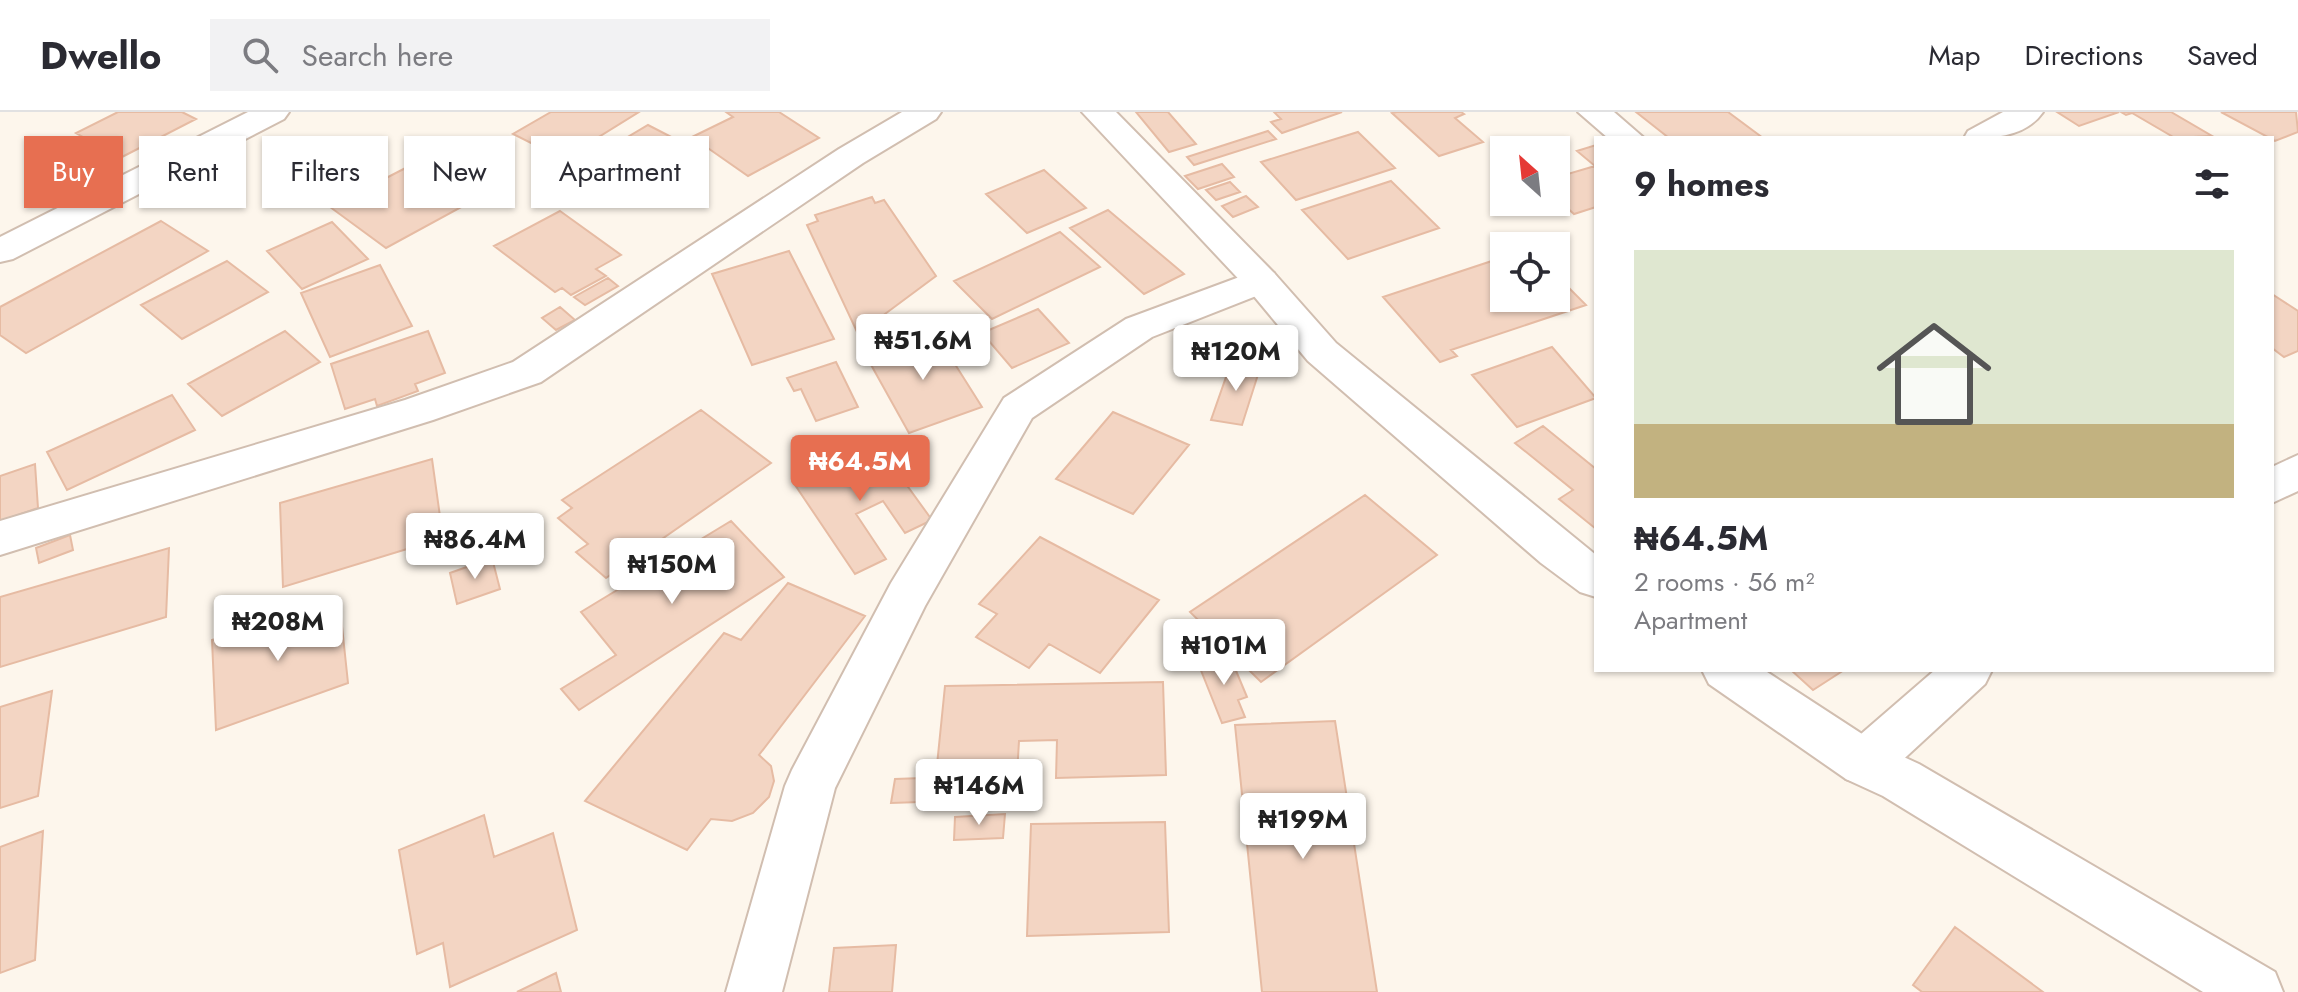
<!DOCTYPE html>
<html lang="en">
<head>
<meta charset="utf-8">
<style>
  :root { --surface:#fff; --page:#f2f2f3; --text:#2b2b33; --muted:#7c7c81; --line:#e1e1e2; --accent:#e76f51 }
  body { margin:0; font-family:Jost,sans-serif; background:var(--page); color:var(--text); height:100vh; display:flex; flex-direction:column; font-size:30px; white-space:nowrap }
  * { box-sizing:border-box; margin:0 }
  p { font-size:26px; color:var(--muted) }
  .icon { flex:none; width:44px; height:44px; fill:none; stroke:currentColor; stroke-width:2; stroke-linecap:round; stroke-linejoin:round }
  .map { position:relative; flex:1; overflow:hidden }
  .side { position:absolute; left:1594px; top:24px; width:680px; height:536px; display:flex; flex-direction:column; background:var(--surface); border-radius:0px; box-shadow:0 2px 6px #0004 }
  .side>* { flex:none }
  .banner { position:absolute; left:24px; top:24px; width:760px; height:72px; display:flex; gap:16px }
  .needle { width:52px; rotate:333deg }
  .buttons { position:absolute; left:1490px; top:24px; display:grid; gap:16px }
  .buttons a { display:grid; place-items:center; width:80px; height:80px; border-radius:0px; background:var(--surface); box-shadow:0 2px 6px #0004; font-size:40px }
  .price { position:absolute; translate:-50% -68px; padding:0 18px; border-radius:8px; background:#fff; color:#222; font-size:26px; line-height:52px; filter:drop-shadow(0 2px 4px #0008) }
  .price::after { content:''; position:absolute; left:50%; top:48px; width:24px; height:18px; margin-left:-12px; background:inherit; clip-path:polygon(0 0,100% 0,50% 100%) }
  .price.on { background:var(--accent); color:#fff }
  ul { padding:0; list-style:none }
  li { display:grid; align-content:center; gap:16px; height:424px; padding:0 40px }
  li+li { border-top:2px solid var(--line) }
  li span { display:grid; place-items:center; height:248px; border-radius:0px; color:#555 }
  li>.icon { margin-inline-start:auto }
  span .icon { width:144px; height:144px; fill:#fffc; stroke-width:1 }
  li b { font-size:34px }
  h2 { display:flex; justify-content:space-between; align-items:center; height:96px; padding:0 40px; font-size:34px }
  .chip { padding:0 28px; border-radius:0px; background:var(--surface); box-shadow:0 2px 6px #0004; font-size:28px; line-height:72px }
  .chip.on { background:var(--accent); color:#fff }
  header { display:flex; align-items:center; gap:48px; box-sizing:border-box; height:112px; padding:0 40px; background:var(--surface); border-bottom:2px solid var(--line) }
  header strong { font-size:38px }
  nav { display:flex; gap:44px; margin-inline-start:auto; font-size:28px }
  .search { width:560px; height:72px; background:var(--page); display:flex; align-items:center; gap:20px; box-sizing:border-box; padding:0 28px; border-radius:0px; color:var(--muted); font-size:30px }
  .map>svg:first-child { display:block }
  .building { fill:#f3d5c3; stroke:#e6bba3; stroke-width:2 }
  .lines { fill:none; stroke-linecap:round; stroke-linejoin:round }
  .minor-casing { stroke:#d1beb0; stroke-width:4 }
  .tertiary-casing { stroke:#d1beb0; stroke-width:4 }
  .minor { fill:#fff; fill-rule:evenodd }
  .tertiary { fill:#fff; fill-rule:evenodd }
</style>
</head>
<body>
<header>
<strong>Dwello</strong>
<div class="search"><svg class="icon" aria-label="search" viewBox="0 0 24 24"><circle cx="10" cy="10" r="6"/><path d="M15 15l6 6"/></svg>Search here</div>
<nav><a>Map</a><a>Directions</a><a>Saved</a></nav>
</header>
<div class="map">
<svg width="2298" height="880" viewBox="0 0 2298 880">
  <rect width="100%" height="100%" fill="#fdf6ec"/>
  <!-- building -->
  <path class="building" d="M118,0H182L196,7L120,46L76,21Z
    M551,0H639L563,47L513,22Z
    M726,0H779L819,26L748,64L692,25L733,5Z
    M1136,0H1168L1196,32L1169,40Z
    M1274,0H1342L1282,21L1271,10L1281,7Z
    M1397,0H1461L1464,2L1455,6L1483,30L1439,44L1392,1Z
    M1636,0H1728L1763,26H1669Z
    M2057,0H2119L2079,14Z
    M2121,0H2171L2212,24L2175,26L2132,1L2126,3Z
    M2221,0H2296L2298,20L2275,29Z
    M648,13L689,34L656,54L616,32Z
    M1268,19L1276,27L1194,53L1187,45Z
    M1358,20L1395,56L1296,88L1261,50Z
    M1596,33V95L1574,102L1556,86V52L1568,62L1595,54L1577,39Z
    M421,48L433,57L449,48L473,65L458,73L478,86L386,136L330,95Z
    M1222,52L1234,65L1198,77L1185,64Z
    M637,57L652,65L623,83L608,75Z
    M1044,58L1086,96L1027,121L986,82Z
    M1391,69L1439,116L1348,147L1302,98Z
    M1230,70L1240,80L1216,88L1206,78Z
    M1246,84L1258,95L1233,105L1222,94Z
    M872,85L875,91L884,88L936,164L858,222L807,113L818,109L815,103Z
    M1108,98L1184,162L1144,182L1070,116Z
    M560,99L621,143L596,157L606,164L571,183L562,176L555,180L494,134Z
    M161,109L208,139L26,241L0,223V195Z
    M332,110L368,147L302,177L267,139Z
    M1060,120L1100,155L992,207L954,169Z
    M789,139L834,227L752,253L712,162Z
    M1504,145V186H1556V163L1586,193L1451,238L1457,244L1440,250L1383,185Z
    M227,149L268,180L182,227L141,193Z
    M380,153L412,214L330,245L301,181Z
    M608,166L618,174L585,193L574,185Z
    M2272,182L2298,199V239L2284,245L2272,236Z
    M560,195L575,208L556,218L542,206Z
    M1038,197L1069,231L1012,256L982,221Z
    M285,219L320,250L222,304L188,272Z
    M428,219L445,261L415,272L418,279L377,294L375,287L345,297L331,252Z
    M934,219L982,295L909,321L865,242Z
    M1552,235L1596,286L1517,315L1472,263Z
    M1232,248L1261,253L1242,313L1211,308Z
    M836,250L858,295L816,309L801,277L794,279L787,266Z
    M172,283L195,318L67,378L47,340Z
    M701,298L771,351L606,466L576,440L588,432L558,406L572,396L562,388Z
    M1113,300L1189,333L1133,402L1056,367Z
    M1543,314L1596,357V417L1559,387L1573,378L1515,331Z
    M877,332L932,408L905,421L883,389L856,402L886,447L855,462L793,370Z
    M432,347L443,426L283,475L280,391Z
    M35,352L38,396L0,409V364Z
    M1365,383L1437,443L1261,570L1190,500Z
    M731,409L784,465L579,598L561,577L616,543L581,500Z
    M70,423L73,438L39,451L36,436Z
    M1040,425L1159,488L1100,561L1049,532L1029,556L976,525L997,502L979,492Z
    M169,436L166,505L0,555V485Z
    M492,446L500,477L457,492L450,461Z
    M788,471L865,504L759,643L771,654L774,669L769,685L753,701L732,709L711,707L687,738L585,689L724,521L741,528Z
    M339,486L348,571L216,618L212,528Z
    M1229,542L1247,585L1238,588L1245,605L1222,611L1198,551Z
    M1791,558H1844L1813,578Z
    M1163,570L1166,663L1056,666L1057,628L1019,629L1017,662L936,663L945,574Z
    M52,579L38,684L0,696V595Z
    M1335,609L1377,880H1262L1235,613Z
    M951,665L950,689L891,691L895,667Z
    M1005,702L1003,726L954,728L955,705Z
    M484,703L494,745L553,721L577,818L450,875L443,831L417,842L399,738Z
    M1165,710L1169,820L1027,824L1031,712Z
    M43,719L35,848L0,861V735Z
    M1955,815L2043,880H1922L1913,873Z
    M896,833L892,880H829L834,836Z
    M556,861L561,880H517Z"/>
  <g class="lines">
    <!-- minor casing -->
    <g class="minor-casing">
      <path id="minor" d="M248,0H289L284,7L13,147L0,150V125Z
        M902,0H941L936,7L863,51L541,270L433,308L0,443V409L405,288L513,250L839,37Z
        M1578,0H1614L1644,26H1608Z
        M2003,0H2043C2025,26 1992,26 1964,26L1968,19Z
        M1261,157L1274,161L1279,169L1274,177L1152,225L1032,306L925,494L835,676L782,880H726L785,674L792,658L891,471L1004,286L1126,207Z
        M2298,343V379L2272,391V355Z
        M1935,558H1992L1985,572L1882,667L1864,673L1846,667L1839,651L1846,635Z"/>
    </g>
    <!-- tertiary casing -->
    <g class="tertiary-casing">
      <path id="tertiary" d="M1082,0H1116L1274,161L1336,231L1596,443V485L1580,480L1541,451L1308,249L1248,177Z
        M1702,558H1764L1882,635L1919,652L2275,860L2283,880H2203L1883,684L1846,667L1709,572Z"/>
    </g>
    <!-- minor -->
    <use href="#minor" class="minor"/>
    <!-- tertiary -->
    <use href="#tertiary" class="tertiary"/>
  </g>
</svg>
<div class="buttons">
<a><svg class="needle" viewBox="-14 -14 28 28"><path d="M0-13l5 13h-10z" fill="#e53935"/><path d="M0 13l5-13h-10z" fill="#7c7c81"/></svg></a>
<a><svg class="icon" aria-label="locate" viewBox="0 0 24 24"><circle cx="12" cy="12" r="6"/><path d="M12 2v4M12 18v4M2 12h4M18 12h4"/></svg></a>
</div>
<b class="price" style="left:923px;top:270px">₦51.6M</b>
<b class="price" style="left:1236px;top:281px">₦120M</b>
<b class="price on" style="left:860px;top:391px">₦64.5M</b>
<b class="price" style="left:475px;top:469px">₦86.4M</b>
<b class="price" style="left:672px;top:494px">₦150M</b>
<b class="price" style="left:278px;top:551px">₦208M</b>
<b class="price" style="left:1224px;top:575px">₦101M</b>
<b class="price" style="left:979px;top:715px">₦146M</b>
<b class="price" style="left:1303px;top:749px">₦199M</b>
<div class="banner">
<a class="chip on">Buy</a>
<a class="chip">Rent</a>
<a class="chip">Filters</a>
<a class="chip">New</a>
<a class="chip">Apartment</a>
</div>
<section class="side">
<h2>9 homes<svg class="icon" aria-label="filters" viewBox="0 0 24 24"><path d="M4 7h16M4 17h16"/><circle cx="9" cy="7" r="2"/><circle cx="15" cy="17" r="2"/></svg></h2>
<ul>
<li><span style="background:linear-gradient(#dfe7d0 70%,#c2b280 0)"><svg class="icon" aria-label="home" viewBox="0 0 24 24"><path d="M3 11l9-7 9 7M6 9v11h12V9"/></svg></span><div><b>₦64.5M</b><p>2 rooms · 56 m²</p><p>Apartment</p></div></li>
</ul>
</section>
</div>
</body>
</html>
